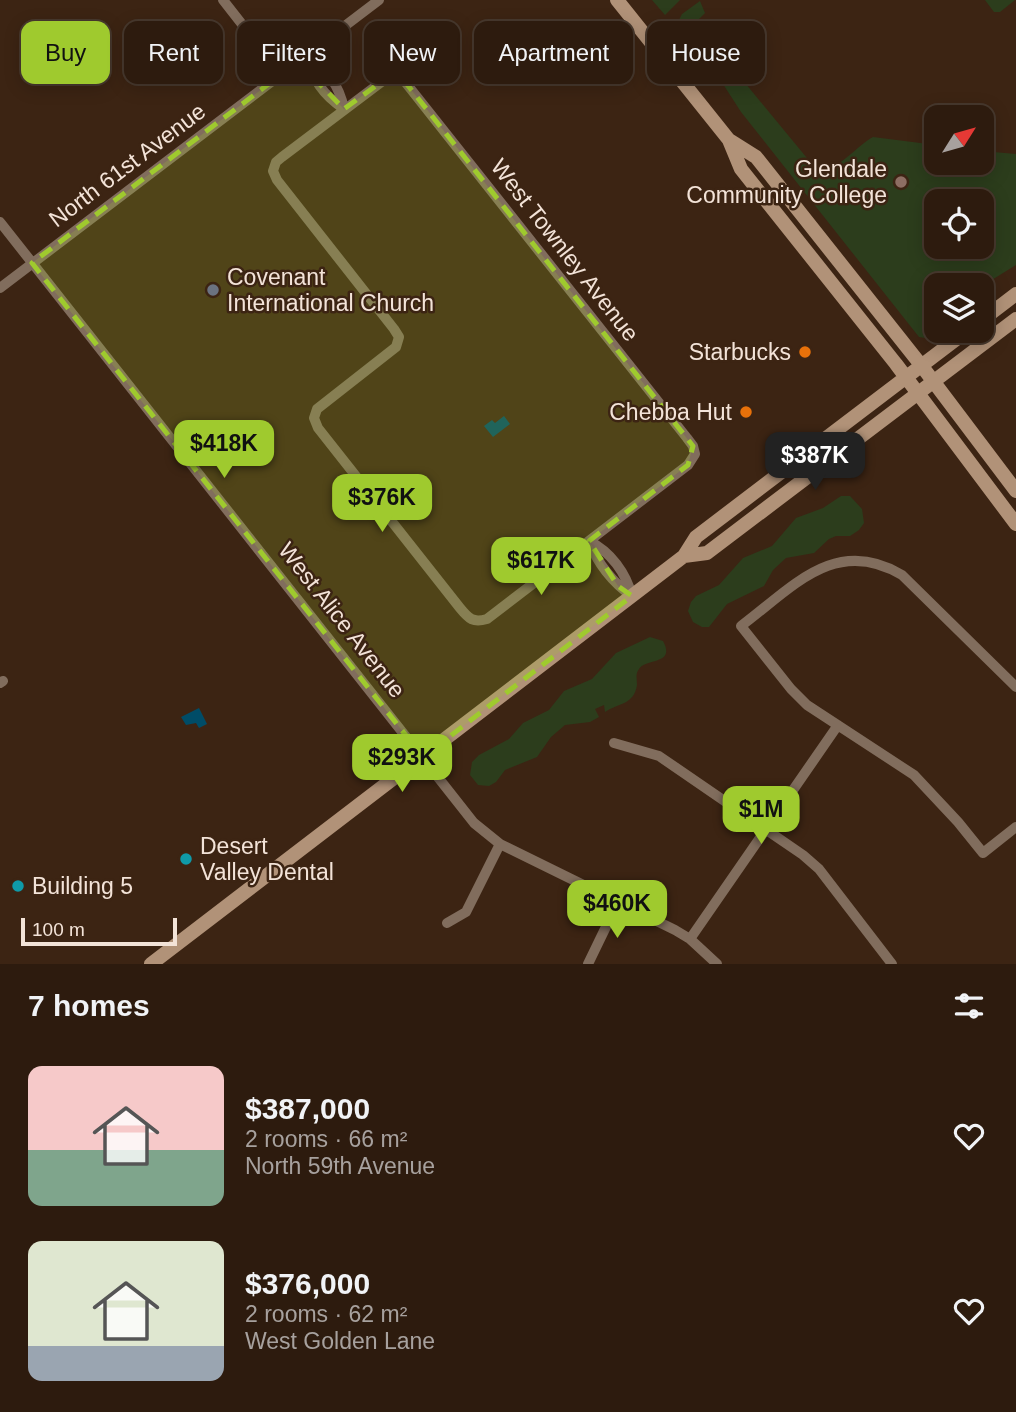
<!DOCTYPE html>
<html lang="en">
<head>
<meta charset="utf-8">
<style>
  :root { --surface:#2d1b0e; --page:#352417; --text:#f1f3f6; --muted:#a7a19e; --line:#48392e; --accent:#9fca2e }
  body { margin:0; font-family:Arial,sans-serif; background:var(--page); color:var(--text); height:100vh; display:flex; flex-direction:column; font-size:26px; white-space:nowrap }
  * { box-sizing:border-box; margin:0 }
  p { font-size:23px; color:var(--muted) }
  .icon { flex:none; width:38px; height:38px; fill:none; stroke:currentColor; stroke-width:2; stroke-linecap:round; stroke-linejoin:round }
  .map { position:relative; height:964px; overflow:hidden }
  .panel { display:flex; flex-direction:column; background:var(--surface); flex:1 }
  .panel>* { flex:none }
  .top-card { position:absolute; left:21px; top:21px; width:975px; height:63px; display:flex; gap:14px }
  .needle { width:46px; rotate:53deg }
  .tools { position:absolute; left:924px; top:105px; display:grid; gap:14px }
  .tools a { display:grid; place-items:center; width:70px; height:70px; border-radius:14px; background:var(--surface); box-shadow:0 4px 18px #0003,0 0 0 2px var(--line); font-size:35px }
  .scale { position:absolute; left:21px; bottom:18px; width:156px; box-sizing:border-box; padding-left:7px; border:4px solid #f3e3d8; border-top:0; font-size:19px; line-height:24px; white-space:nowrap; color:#f3e3d8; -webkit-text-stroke:5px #3c2413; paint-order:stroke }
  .price { position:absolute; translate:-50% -60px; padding:0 16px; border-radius:14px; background:var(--accent); color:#111; font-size:23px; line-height:46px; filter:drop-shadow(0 2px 4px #0008) }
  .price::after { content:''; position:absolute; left:50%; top:42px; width:21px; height:16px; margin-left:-10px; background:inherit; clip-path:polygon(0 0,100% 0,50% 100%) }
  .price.selected { background:#222; color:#fff }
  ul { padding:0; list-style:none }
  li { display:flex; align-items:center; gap:21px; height:175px; padding:0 28px }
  li span { display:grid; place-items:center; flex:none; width:196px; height:140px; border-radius:14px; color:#555 }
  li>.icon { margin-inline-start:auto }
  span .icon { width:84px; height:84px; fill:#fffc; stroke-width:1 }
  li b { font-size:30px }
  h2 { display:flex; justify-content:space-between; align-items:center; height:84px; padding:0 28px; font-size:30px }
  .chip { padding:0 24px; border-radius:14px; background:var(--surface); box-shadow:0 4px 18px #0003,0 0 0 2px var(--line); font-size:24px; line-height:63px }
  .chip.selected { background:var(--accent); color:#111 }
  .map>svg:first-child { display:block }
  .green { fill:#2c3d1c; fill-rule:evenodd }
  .water { fill:#004c67 }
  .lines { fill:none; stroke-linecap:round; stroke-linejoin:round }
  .street { stroke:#816d5d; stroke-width:10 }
  .secondary { stroke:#b19278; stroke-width:14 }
  .marked { fill:#9fca2e; fill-opacity:0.2; stroke:#9fca2e; stroke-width:5; stroke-dasharray:14 9; stroke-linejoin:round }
  .education-dot { fill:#8d6e63; stroke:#3c2413; stroke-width:2.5 }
  .worship-dot { fill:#6b7280; stroke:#3c2413; stroke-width:2.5 }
  .food-dot { fill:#e8710a; stroke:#3c2413; stroke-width:2.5 }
  .culture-dot { fill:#0f9aa8; stroke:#3c2413; stroke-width:2.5 }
  .labels { text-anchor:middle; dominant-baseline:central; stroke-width:5; stroke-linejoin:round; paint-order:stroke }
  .street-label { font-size:23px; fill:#f3e3d8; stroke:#3c2413 }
  .poi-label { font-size:23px; fill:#f3e3d8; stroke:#3c2413; text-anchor:end }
</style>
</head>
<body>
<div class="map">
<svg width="1016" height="964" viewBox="0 0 1016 964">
  <rect width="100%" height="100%" fill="#3c2413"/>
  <!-- green -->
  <path class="green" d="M652,0H680L665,15Z
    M985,0H1015L1000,12H994Z
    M700,1L705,13L698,20L699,27L816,169C833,177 857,145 873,137L936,145V163H982V151L1016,154V265L982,286L936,285V331H942L933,339L919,337L741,112L723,84L685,39L678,22L682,14ZM982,201V247H936V201Z
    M841,496H850L862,509L864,523L859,530L850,536H836L829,539L814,553L786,558L773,570L764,586L727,604L709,627H702L693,622L688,611L691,602L696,596L719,585L743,558L772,546L796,518L823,508Z
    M650,637L663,641C676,665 646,658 639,669C635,674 637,679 637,685C634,705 618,703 605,712L604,705L595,709L599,717L590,722L565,725L551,737L537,757L505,770L496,782L489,786L478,785L470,775L472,762L479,755L509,739L523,723L549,710L564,691L592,679L616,653Z"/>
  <!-- water -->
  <path class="water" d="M504,416L510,424L493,437L484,426L492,420L495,423Z
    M199,708L207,724L199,728L196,723L186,725L181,717Z"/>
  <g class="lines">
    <!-- street -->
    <path class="street" d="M223,0L281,74
      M307,55C312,79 323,95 344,109
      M307,55C327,70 339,84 344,109
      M396,75L402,78L687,438L693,446L695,454L688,465L487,619C473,623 469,619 460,608L318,428L314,418L317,409L396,347L399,337L394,329L277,180L273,171L276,162L282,157L388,77Z
      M0,222L474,823L500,844L675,930L690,939L717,964
      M0,288L379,0
      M589,541C611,552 626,573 632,596
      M589,541C597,563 613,583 632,596
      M0,683L3,681
      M1016,687L902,575C835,535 792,588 741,626L791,689L807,705L914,775L958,822L983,853L1016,827
      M614,743L659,756L803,855L819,869L892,964
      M447,923L466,912L500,844
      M690,939L838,725
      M588,964L618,902"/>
    <!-- secondary -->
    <path class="secondary" d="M617,0L729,140L741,169L896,364L1016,524
      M729,140L756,157L921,365L1016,491
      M982,320L1016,294
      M684,556L707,553L1016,319
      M151,964L684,556L696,537L967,331"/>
  </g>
  <!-- marked area -->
  <path class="marked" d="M307,55L311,75L344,109L388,77L402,78L693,446L688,465L589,541L618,586L632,596L423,757L32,263Z"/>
  <!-- markers -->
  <circle class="education-dot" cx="901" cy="182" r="7"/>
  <circle class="worship-dot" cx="213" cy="290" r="7"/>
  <g class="food-dot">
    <circle cx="805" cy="352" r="7"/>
    <circle cx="746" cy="412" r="7"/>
  </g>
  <g class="culture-dot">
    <circle cx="186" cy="859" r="7"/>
    <circle cx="18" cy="886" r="7"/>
  </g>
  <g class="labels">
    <!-- street labels -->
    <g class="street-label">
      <text transform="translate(127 165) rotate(-37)">North 61st Avenue</text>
      <text transform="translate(565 250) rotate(52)">West Townley Avenue</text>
      <text transform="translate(342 620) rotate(52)">West Alice Avenue</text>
    </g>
    <!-- poi labels -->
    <g class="poi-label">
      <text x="887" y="169">Glendale<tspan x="887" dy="26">Community College</tspan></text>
      <text x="227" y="277" text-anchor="start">Covenant<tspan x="227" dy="26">International Church</tspan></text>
      <text x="791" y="352">Starbucks</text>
      <text x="732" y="412">Chebba Hut</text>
      <text x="200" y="846" text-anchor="start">Desert<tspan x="200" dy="26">Valley Dental</tspan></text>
      <text x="32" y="886" text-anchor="start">Building 5</text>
    </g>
  </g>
</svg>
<div class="tools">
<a><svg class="needle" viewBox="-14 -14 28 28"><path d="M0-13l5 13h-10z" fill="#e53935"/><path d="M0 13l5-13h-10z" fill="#a7a19e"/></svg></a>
<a><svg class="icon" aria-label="locate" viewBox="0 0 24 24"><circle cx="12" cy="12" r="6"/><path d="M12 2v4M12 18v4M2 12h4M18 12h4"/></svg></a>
<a><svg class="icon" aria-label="layers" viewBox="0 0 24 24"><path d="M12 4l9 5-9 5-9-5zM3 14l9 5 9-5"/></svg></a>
</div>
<div class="scale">100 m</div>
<b class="price" style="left:224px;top:480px">$418K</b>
<b class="price selected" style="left:815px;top:492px">$387K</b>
<b class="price" style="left:382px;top:534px">$376K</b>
<b class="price" style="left:541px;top:597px">$617K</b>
<b class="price" style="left:402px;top:794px">$293K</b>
<b class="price" style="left:761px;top:846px">$1M</b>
<b class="price" style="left:617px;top:940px">$460K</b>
<div class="top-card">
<a class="chip selected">Buy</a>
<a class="chip">Rent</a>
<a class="chip">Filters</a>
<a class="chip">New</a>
<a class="chip">Apartment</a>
<a class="chip">House</a>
</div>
</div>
<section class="panel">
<h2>7 homes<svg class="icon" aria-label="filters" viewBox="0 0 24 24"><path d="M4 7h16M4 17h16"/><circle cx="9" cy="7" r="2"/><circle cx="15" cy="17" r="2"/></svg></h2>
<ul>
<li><span style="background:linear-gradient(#f6c9c9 60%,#7fa58c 0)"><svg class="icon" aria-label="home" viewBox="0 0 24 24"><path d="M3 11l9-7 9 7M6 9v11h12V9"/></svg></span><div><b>$387,000</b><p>2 rooms · 66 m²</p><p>North 59th Avenue</p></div><svg class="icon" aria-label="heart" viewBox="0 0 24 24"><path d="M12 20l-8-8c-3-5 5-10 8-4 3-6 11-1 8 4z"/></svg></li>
<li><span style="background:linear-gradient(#dfe7d0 75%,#9aa5b1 0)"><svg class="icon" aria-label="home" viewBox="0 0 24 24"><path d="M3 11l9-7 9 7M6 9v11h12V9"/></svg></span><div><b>$376,000</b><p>2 rooms · 62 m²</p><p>West Golden Lane</p></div><svg class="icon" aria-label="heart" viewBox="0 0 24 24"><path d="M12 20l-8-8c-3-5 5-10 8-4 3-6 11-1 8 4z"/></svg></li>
</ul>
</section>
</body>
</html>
